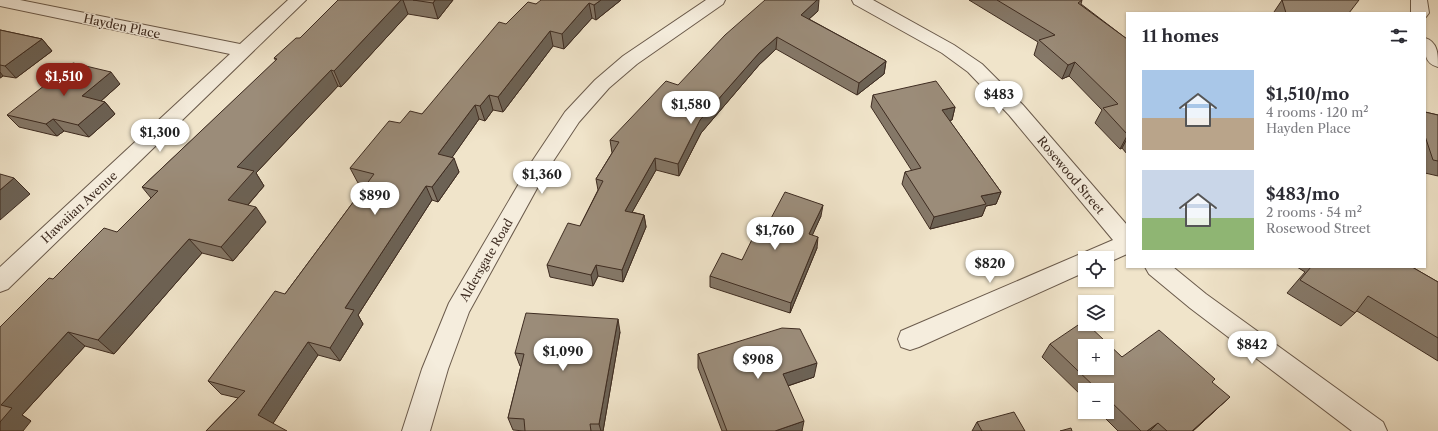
<!DOCTYPE html>
<html lang="en">
<head>
<meta charset="utf-8">
<style>
  :root { --surface:#fff; --page:#f7f7f7; --text:#2b2b33; --muted:#7c7c81; --accent:#8f2418 }
  body { margin:0; font-family:"Libre Caslon Text",serif; background:var(--page); color:var(--text); height:100vh; display:flex; flex-direction:column; font-size:15px; white-space:nowrap }
  * { box-sizing:border-box; margin:0 }
  p { font-size:13px; color:var(--muted) }
  .icon { flex:none; width:22px; height:22px; fill:none; stroke:currentColor; stroke-width:2; stroke-linecap:round; stroke-linejoin:round }
  .map { position:relative; flex:1; overflow:hidden }
  .side { position:absolute; left:1126px; top:12px; width:300px; height:256px; display:flex; flex-direction:column; background:var(--surface); border-radius:0px; box-shadow:0 1px 3px #0004 }
  .side>* { flex:none }
  .buttons { position:absolute; left:1078px; top:251px; display:grid; gap:8px }
  .buttons a { display:grid; place-items:center; width:36px; height:36px; border-radius:0px; background:var(--surface); box-shadow:0 1px 3px #0004; font-size:20px }
  .price { position:absolute; translate:-50% -34px; padding:0 9px; border-radius:14px; background:#fff; color:#222; font-size:13px; line-height:26px; filter:drop-shadow(0 1px 2px #0008) }
  .price::after { content:''; position:absolute; left:50%; top:24px; width:12px; height:9px; margin-left:-6px; background:inherit; clip-path:polygon(0 0,100% 0,50% 100%) }
  .price.on { background:var(--accent); color:#fff }
  ul { padding:0; list-style:none }
  li { display:flex; align-items:center; gap:12px; height:100px; padding:0 16px }
  li span { display:grid; place-items:center; flex:none; width:112px; height:80px; border-radius:0px; color:#555 }
  li>.icon { margin-inline-start:auto }
  span .icon { width:48px; height:48px; fill:#fffc; stroke-width:1 }
  li b { font-size:17px }
  h2 { display:flex; justify-content:space-between; align-items:center; height:48px; padding:0 16px; font-size:17px }
  .map>svg:first-child { display:block }
  .lines { fill:none; stroke-linecap:round; stroke-linejoin:round }
  .minor-casing { stroke:#6a5a4b; stroke-width:2 }
  .minor { fill:#f5eddd; fill-rule:evenodd }
  .wall { fill:#857868; stroke:#3e2c21 }
  .shaded-wall { fill:#6c6255; stroke:#3e2c21 }
  .building { fill:#9b8c79; stroke:#3e2c21; fill-rule:evenodd }
  .labels { text-anchor:middle; dominant-baseline:central; stroke-width:3; stroke-linejoin:round; paint-order:stroke }
  .street-label { font-size:12px; fill:#3e2c21; stroke:#f5eddd }
</style>
</head>
<body>
<div class="map">
<svg width="1438" height="431" viewBox="0 0 1438 431">
  <rect width="100%" height="100%" fill="#f0e4ca"/>
  <filter id="stains"><feTurbulence type="fractalNoise" baseFrequency=".005" numOctaves="4"/><feColorMatrix values="0 0 0 0 .2 0 0 0 0 .09 0 0 0 0 .02 0 0 0 .5 -.17"/></filter>
  <radialGradient id="worn" r=".72"><stop offset=".6" stop-color="#630" stop-opacity="0"/><stop offset="1" stop-color="#630" stop-opacity=".3"/></radialGradient>
  <g class="lines">
    <!-- minor casing -->
    <g class="minor-casing">
      <path id="minor" d="M0,0H20L240,44L288,0H306L8,289L0,292V267L230,54L0,6Z
        M706,0H725L723,4L637,64L609,88L579,122L546,172L469,312L448,369L430,431H402L422,369L449,303L531,163L565,112L595,80L623,56Z
        M852,0H873L954,45L982,64L1023,105L1127,225V254L1107,263V258H1085V272L919,347L910,350L901,347L898,339L901,331L1113,240L1009,115L968,72L942,53L854,4Z
        M1411,0H1427L1429,13L1426,17L1425,13H1411Z
        M1425,38C1438,42 1438,54 1438,67C1423,63 1425,51 1425,38Z
        M1145,267H1173L1206,294L1383,422L1387,431H1352L1190,308L1149,274Z"/>
    </g>
    <!-- minor -->
    <use href="#minor" class="minor"/>
  </g>
  <!-- wall -->
  <path class="wall" d="M338,0H453L438,19L408,14L341,87L338,86L256,173L264,186L248,205L266,222L233,261L202,253L114,354L85,346L22,415L31,421L0,431L53,279L117,232L151,198L142,187L276,61L274,58L300,38Z
    M621,0L596,20L592,18L564,49L553,46L503,112L493,110L485,121L479,119L452,157L459,172L438,202L432,200L358,315L363,324L340,361L318,355L273,423L206,431L238,398L221,394L208,381L285,294L366,185L358,183L350,168L400,123L422,114L506,24L536,4Z
    M969,0H1082L1081,4L1127,39V154L1122,148L1120,149L1095,123L1102,110L1069,76L1062,79L1034,55L1038,42Z
    M1282,0L1349,13H1274V12Z
    M818,11L809,19L886,61L884,74L857,95L776,49L759,65L701,133L679,176L656,170L632,212L644,215L646,227L623,282L598,276L593,286L550,277L547,265L580,226L598,190L596,179L612,153L610,140Z
    M0,30L42,39L52,51L16,78L3,76L0,78Z
    M120,84L101,101L105,102L115,114L89,137L64,131L57,136L19,127L7,115Z
    M873,95L955,107L952,120H949L1001,192L996,204L986,206L982,216L930,229L902,184L905,172L912,171L871,107Z
    M1425,112L1438,115V176L1425,173Z
    M821,216L812,235L817,248L790,313L710,287V276L742,260L769,222Z
    M1297,267H1412L1438,282V361L1357,311L1355,313L1341,326L1287,293L1305,272Z
    M620,332L603,431H524L513,430L508,418L521,366H520L515,353Z
    M1050,344L1122,357L1215,379L1212,382L1217,409L1193,431H1118L1099,412H1107V390H1085V399L1042,357Z
    M698,354L814,377L788,386L802,431H722L698,368Z
    M977,422L1025,431H972Z"/>
  <!-- shaded-wall -->
  <path class="shaded-wall" d="M401,0H403L408,14L341,87L334,71Z
    M435,0H453L438,19L433,3Z
    M601,0H621L596,20L594,5Z
    M817,0H819L818,11L800,27L801,15Z
    M589,3L592,18L564,49L562,34Z
    M550,31L553,46L503,112L498,97Z
    M777,37L776,49L759,65L701,133L679,176L678,164L700,120L759,53Z
    M42,39L52,51L16,78L5,66Z
    M886,61L884,74L857,95L859,83Z
    M1075,62L1069,76L1062,79L1068,65Z
    M331,70L338,86L256,173L264,186L239,215L228,200L237,167Z
    M0,72L3,76L0,78Z
    M111,72L120,84L92,109L82,96Z
    M489,95L493,110L485,121L480,106Z
    M105,102L115,114L89,137L78,125Z
    M475,105L479,119L444,169L438,154Z
    M955,107L952,120L938,123L942,110Z
    M53,119L64,131L57,136L46,124Z
    M1127,136V139L1122,148L1120,149Z
    M454,158L459,172L438,202L432,187Z
    M655,158L656,170L626,223L625,211Z
    M14,178L30,194L0,220V190Z
    M426,186L432,200L358,315L363,324L340,361L330,348L345,308Z
    M1001,192L996,204L986,206L982,216L930,229L934,217L981,196Z
    M823,205L821,216L808,245L809,234Z
    M256,207L266,222L233,261L221,247Z
    M644,215L646,227L623,282L622,270Z
    M818,237L817,248L790,313L791,303Z
    M189,239L202,253L114,354L98,340Z
    M596,265L598,276L593,286L591,275Z
    M618,319L620,332L603,431H601L599,424Z
    M68,332L85,346L22,415L31,421L23,431H0L1,405Z
    M308,342L318,355L270,428L258,415Z
    M817,363L814,377L781,388L783,374Z
    M1230,397L1193,431H1192Z
    M804,421L802,431H775Z
    M1158,423L1150,431H1147Z"/>
  <!-- building -->
  <path class="building" d="M338,0H401L334,71L331,70L237,167L254,171L228,200L256,207L221,247L189,239L98,340L68,332L1,405L12,408L0,422V327L49,278L53,279L104,228L117,232L158,191L142,187L277,59L274,58L296,38H300Z
    M413,0H435L433,3Z
    M541,0H601L594,5L589,3L562,34L550,31L498,97L489,95L480,106L475,105L438,154L454,158L432,187L426,186L345,308L354,310L330,348L308,342L258,415L287,431H206L245,391L208,381L275,291L285,294L374,174L350,168L389,121L400,123L410,111L422,114L499,22L506,24L528,2L536,4Z
    M765,0H817L801,15L886,61L859,83L777,37L759,53L700,120L678,164L655,158L625,211L644,215L622,270L596,265L591,275L547,265L568,223L580,226L603,181L596,179L619,142L610,140L666,81L678,85L725,35Z
    M997,0H1082L1078,3L1127,39V134L1103,108L1118,104L1075,62L1068,65L1039,40L1055,35Z
    M1282,0H1359L1349,13H1286Z
    M0,30L42,39L5,66L0,65Z
    M73,63L111,72L82,96L105,102L78,125L53,119L46,124L7,115Z
    M936,81L955,107L942,110L1001,192L981,196L986,204L934,217L905,172L921,168L873,95Z
    M1425,112L1438,115V161L1433,160L1425,136Z
    M0,174L14,178L0,190Z
    M785,192L823,205L809,234L818,237L791,303L710,276L722,253L742,260L762,219L769,222Z
    M1311,267H1412L1438,282V338L1368,296L1355,313L1300,280Z
    M526,313L618,319L599,424H590L591,431H525L524,419L508,418L524,354L515,353Z
    M1084,321L1085,322V324H1087L1122,357L1159,330L1215,379L1212,382L1230,397L1192,431H1167L1158,423L1147,431H1141L1107,398V390H1098L1050,344ZM1085,346H1107V368H1085Z
    M782,328L800,329L817,363L783,374L804,421L775,431H727L698,354Z
    M1014,412L1025,431H982L977,422Z
    M1071,428L1072,431H1060Z"/>
  <g class="labels">
    <!-- street labels -->
    <g class="street-label">
      <text transform="translate(122 26) rotate(12)">Hayden Place</text>
      <text transform="translate(1071 175) rotate(50)">Rosewood Street</text>
      <text transform="translate(79 207) rotate(-43)">Hawaiian Avenue</text>
      <text transform="translate(486 260) rotate(-60)">Aldersgate Road</text>
    </g>
  </g>
  <rect width="100%" height="100%" filter="url(#stains)"/>
  <rect width="100%" height="100%" fill="url(#worn)"/>
</svg>
<div class="buttons">
<a><svg class="icon" aria-label="locate" viewBox="0 0 24 24"><circle cx="12" cy="12" r="6"/><path d="M12 2v4M12 18v4M2 12h4M18 12h4"/></svg></a>
<a><svg class="icon" aria-label="layers" viewBox="0 0 24 24"><path d="M12 4l9 5-9 5-9-5zM3 14l9 5 9-5"/></svg></a>
<a>+</a>
<a>−</a>
</div>
<b class="price on" style="left:64px;top:97px">$1,510</b>
<b class="price" style="left:999px;top:115px">$483</b>
<b class="price" style="left:691px;top:125px">$1,580</b>
<b class="price" style="left:160px;top:153px">$1,300</b>
<b class="price" style="left:542px;top:195px">$1,360</b>
<b class="price" style="left:375px;top:216px">$890</b>
<b class="price" style="left:775px;top:251px">$1,760</b>
<b class="price" style="left:990px;top:284px">$820</b>
<b class="price" style="left:1252px;top:365px">$842</b>
<b class="price" style="left:563px;top:372px">$1,090</b>
<b class="price" style="left:758px;top:380px">$908</b>
<section class="side">
<h2>11 homes<svg class="icon" aria-label="filters" viewBox="0 0 24 24"><path d="M4 7h16M4 17h16"/><circle cx="9" cy="7" r="2"/><circle cx="15" cy="17" r="2"/></svg></h2>
<ul>
<li><span style="background:linear-gradient(#a9c7e8 60%,#b9a48a 0)"><svg class="icon" aria-label="home" viewBox="0 0 24 24"><path d="M3 11l9-7 9 7M6 9v11h12V9"/></svg></span><div><b>$1,510/mo</b><p>4 rooms · 120 m²</p><p>Hayden Place</p></div></li>
<li><span style="background:linear-gradient(#c9d6e8 60%,#8fb573 0)"><svg class="icon" aria-label="home" viewBox="0 0 24 24"><path d="M3 11l9-7 9 7M6 9v11h12V9"/></svg></span><div><b>$483/mo</b><p>2 rooms · 54 m²</p><p>Rosewood Street</p></div></li>
</ul>
</section>
</div>
</body>
</html>
